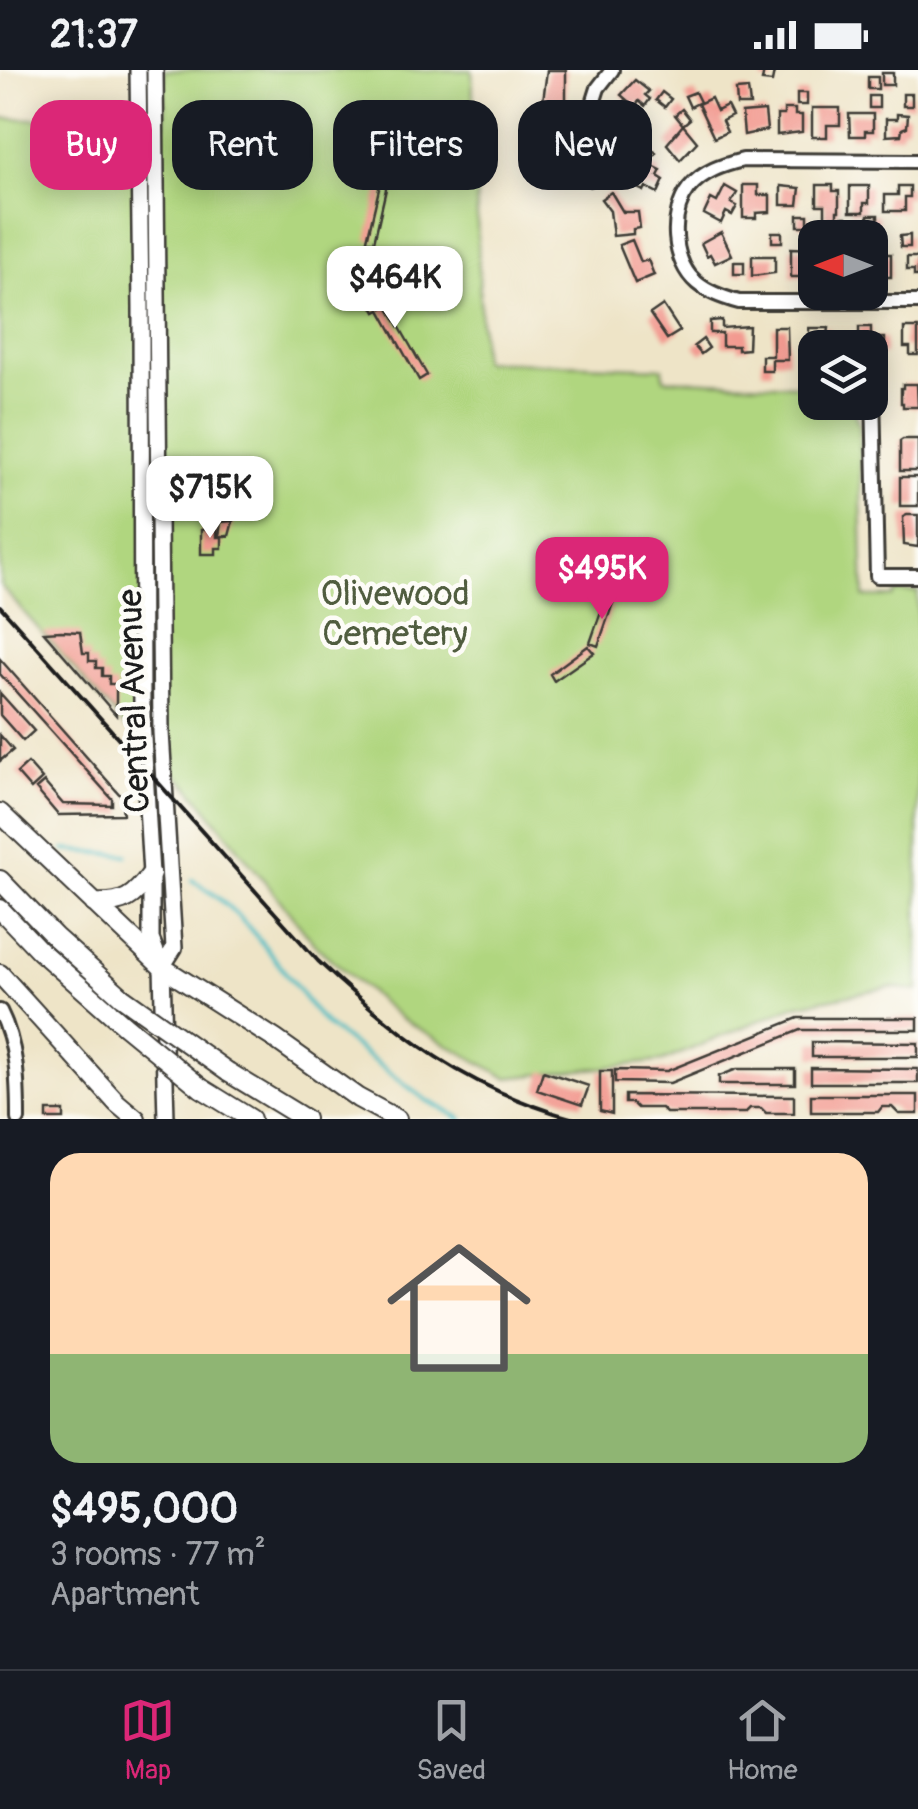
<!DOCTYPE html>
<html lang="en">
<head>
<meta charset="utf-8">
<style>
  :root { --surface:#171b24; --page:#242831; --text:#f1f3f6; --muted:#9ea1a6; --line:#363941; --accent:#db2777 }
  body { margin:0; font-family:Pangolin,sans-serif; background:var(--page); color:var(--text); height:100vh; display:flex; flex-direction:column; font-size:38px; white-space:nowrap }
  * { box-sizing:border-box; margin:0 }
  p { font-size:32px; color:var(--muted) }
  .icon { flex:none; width:55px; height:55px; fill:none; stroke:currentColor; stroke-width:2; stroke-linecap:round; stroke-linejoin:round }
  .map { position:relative; height:1049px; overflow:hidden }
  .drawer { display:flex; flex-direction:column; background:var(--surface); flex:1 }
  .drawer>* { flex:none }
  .top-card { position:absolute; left:30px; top:30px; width:860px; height:90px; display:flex; gap:20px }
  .needle { width:65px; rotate:270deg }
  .buttons { position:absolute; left:798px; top:150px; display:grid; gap:20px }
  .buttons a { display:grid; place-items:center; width:90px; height:90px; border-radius:20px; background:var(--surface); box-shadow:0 5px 25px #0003; font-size:50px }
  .price { position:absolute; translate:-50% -85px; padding:0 22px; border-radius:20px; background:#fff; color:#222; font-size:32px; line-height:65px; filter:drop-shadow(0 2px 5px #0008) }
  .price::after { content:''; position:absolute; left:50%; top:60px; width:30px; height:22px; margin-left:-15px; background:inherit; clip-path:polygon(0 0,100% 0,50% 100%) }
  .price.selected { background:var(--accent); color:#fff }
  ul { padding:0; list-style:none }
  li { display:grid; align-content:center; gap:20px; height:530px; padding:0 50px }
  li span { display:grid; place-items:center; height:310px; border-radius:30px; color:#555 }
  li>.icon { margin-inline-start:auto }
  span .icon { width:180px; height:180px; fill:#fffc; stroke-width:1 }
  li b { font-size:42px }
  .chip { padding:0 35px; border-radius:30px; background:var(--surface); box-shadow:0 5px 25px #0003; font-size:35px; line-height:90px }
  .chip.selected { background:var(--accent); color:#fff }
  .status { display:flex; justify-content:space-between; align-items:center; height:70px; padding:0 50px; background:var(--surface); direction:ltr }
  .status svg { height:28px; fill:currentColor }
  .dock { display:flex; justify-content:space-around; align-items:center; height:140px; border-top:2px solid var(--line); background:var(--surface); font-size:28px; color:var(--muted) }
  .dock a { display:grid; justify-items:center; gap:5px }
  .dock .selected { color:var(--accent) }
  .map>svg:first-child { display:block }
  .green { fill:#b0d67f; stroke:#66794e; stroke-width:2.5 }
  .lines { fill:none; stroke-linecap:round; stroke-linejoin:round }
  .stream { stroke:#4ebdc4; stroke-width:4 }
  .building { fill:#f29a90 }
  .minor-casing { stroke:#3c3a36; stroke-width:18 }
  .major-casing { stroke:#3c3a36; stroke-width:20 }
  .highway-casing { stroke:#3c3a36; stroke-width:22 }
  .minor { stroke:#fff; stroke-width:12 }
  .major { stroke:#fff; stroke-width:15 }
  .highway { stroke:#fff; stroke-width:18 }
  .rail { stroke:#1c1c1c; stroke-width:4 }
  .highway-bridge-casing { stroke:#3c3a36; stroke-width:22; stroke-linecap:butt }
  .highway-bridge { stroke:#fff; stroke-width:18 }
  .labels { text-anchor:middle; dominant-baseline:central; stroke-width:9; stroke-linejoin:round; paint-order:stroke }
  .park-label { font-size:35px; fill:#505d3f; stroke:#fdfcf7 }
  .street-label { font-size:35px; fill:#1c1c1c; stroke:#fdfcf7 }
</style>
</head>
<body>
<div class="status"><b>21:37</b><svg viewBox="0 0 49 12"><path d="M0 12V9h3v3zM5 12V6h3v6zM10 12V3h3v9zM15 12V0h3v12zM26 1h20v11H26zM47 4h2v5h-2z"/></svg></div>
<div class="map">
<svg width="918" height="1049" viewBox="0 0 918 1049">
  <rect width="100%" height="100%" fill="#fdfcf7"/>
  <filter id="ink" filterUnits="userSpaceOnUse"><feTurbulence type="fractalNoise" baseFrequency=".01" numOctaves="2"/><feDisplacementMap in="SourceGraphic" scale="20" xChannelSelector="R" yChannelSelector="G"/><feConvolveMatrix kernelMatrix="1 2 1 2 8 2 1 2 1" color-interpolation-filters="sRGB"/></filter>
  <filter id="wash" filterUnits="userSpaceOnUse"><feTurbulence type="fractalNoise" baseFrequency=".0048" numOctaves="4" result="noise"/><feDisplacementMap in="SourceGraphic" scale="40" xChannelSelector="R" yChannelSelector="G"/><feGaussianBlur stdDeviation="2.25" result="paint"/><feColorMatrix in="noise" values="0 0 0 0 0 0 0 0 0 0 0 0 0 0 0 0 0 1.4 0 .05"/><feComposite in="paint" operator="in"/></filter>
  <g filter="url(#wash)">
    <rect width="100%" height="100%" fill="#eee4c7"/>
    <!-- green -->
    <path class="green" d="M164,0H472L482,291L663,298L664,309L815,316V332L851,333L859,355L864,527H893L896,522H918V921L891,917L796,935L663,991L507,1008L400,948L318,878L191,719L124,656L0,515V48L165,53Z"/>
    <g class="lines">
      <!-- stream -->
      <path class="stream" d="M64,780L127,785
        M192,810C243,838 283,901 319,947L329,957L426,1030L462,1049"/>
    </g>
    <g id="blocks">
      <!-- building -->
      <path class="building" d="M547,0H566V33L543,31Z
        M764,0L774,2L772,12L762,11Z
        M882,3H893V15H882Z
        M868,7H878V19H868Z
        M635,10L649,21L645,25L650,29L645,36L639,31L635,37L621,25Z
        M748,19L750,35H737L736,20Z
        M662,22L671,29L665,37L656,30Z
        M695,22L700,32L690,37L685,26Z
        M797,23H807V35H797Z
        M903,24H912V36H903Z
        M869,26H879V38H869Z
        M711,28L717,41L727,36L732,46L722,51L727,62L714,68L698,34Z
        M812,38H840V55H827V67H812Z
        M682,39L690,49L683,55L675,45Z
        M784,39H795V45H802V62L777,65V45H784Z
        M765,41L767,60L744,65L742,43Z
        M570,42L574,51L565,55L561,46Z
        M849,44H873V61H865V66H850Z
        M897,44L908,45L907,57L902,59L901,65L886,66V49H897Z
        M551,45L570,78L556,86L536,53Z
        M629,50L641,60L631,73L634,76L624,89L602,72L613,59L618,63Z
        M683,55L697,72L680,90L667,74Z
        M368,58L385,110L386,119L374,172L367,170L379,119L378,109L362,61Z
        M649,76L656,83L649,91L642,83Z
        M593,81L604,112L590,117L579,86Z
        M647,93L661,100L658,106L664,110L658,123L646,117L644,121L631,115L637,104L644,107L646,103L643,101Z
        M743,115H758V125H770V142L756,143V148H743Z
        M817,115H833V121H839V141H837V147H825V135H817Z
        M725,116L737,123L731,133L737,136L732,145L726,142L721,153L704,144L711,129L717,132Z
        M781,116L800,118L798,135H781Z
        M850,116H869V133H864V142H850Z
        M898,116H910V127H905V141H885V125H898Z
        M611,122L623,142H638L640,158L633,159V164L613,166L610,141L601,129Z
        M798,145H808V156H798Z
        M868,145H878V156H868Z
        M836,147H846V159H836Z
        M721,162L732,185L715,193L710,184L707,186L701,173Z
        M772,162H782V172H772Z
        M910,165V177H901L900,166Z
        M632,170L641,192L648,190L654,205L635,213L619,175Z
        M870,175H884V184H891V207H873V201H870Z
        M791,178L815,179V195L806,196V207H791Z
        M752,186H775V203L752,206Z
        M907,187H918V206H914V200H907Z
        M734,192H744V204H734Z
        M368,211L383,238L387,235L427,305L419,310L380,240L376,242L361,215Z
        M663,235L680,261L667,269L650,244Z
        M722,250V258L749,256L748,279L738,280V276H722V263H710V251Z
        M773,257H787L788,290H772V301H762V286H773Z
        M859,257H871V266L873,268H885V284H870V278H859Z
        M809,258H829L828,265H835L836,278L809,277Z
        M904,258H918V285H910V277H904Z
        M703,269L709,278L701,284L694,276Z
        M903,314H917L918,337H903V333H901V318H903Z
        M903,369H918V401H900V371Z
        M900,407H918V436H900Z
        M907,445H918V477L904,475L903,447Z
        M233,451L229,466H219L221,452Z
        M209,458L217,460V467H222V478H216V484H201V460Z
        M606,527L614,530L598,576L590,573Z
        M61,561L80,562L83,583H89V591H96V598H102V606H109V614H116V645L44,562Z
        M588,576L594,583L554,611L550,604Z
        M0,589L121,726L123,744L58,745L36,719L44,712L63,734L112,735V729L0,604Z
        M0,623L34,661L23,671L0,645Z
        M0,665L13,680L0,691Z
        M28,693L42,709L31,719L17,703Z
        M798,948H918V960H800L670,1013L615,1012V1000L667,1001Z
        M812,972L918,973V987H812Z
        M811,998L918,999V1013H811Z
        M737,999H795V1014H719V1006Z
        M543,1001L589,1016L582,1035L537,1020Z
        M600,1001H612V1044L600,1041Z
        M625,1025L794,1026V1043H766L761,1038H750L745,1043H666L661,1038H637L632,1033H625Z
        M811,1025H918V1044H899L892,1037H882L878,1042H811Z
        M47,1041H64V1049H47Z"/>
    </g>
  </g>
  <g filter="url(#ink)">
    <use href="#blocks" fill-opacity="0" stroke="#3c3a36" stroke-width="2.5"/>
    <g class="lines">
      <!-- minor casing -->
      <g class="minor-casing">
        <path id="minor" d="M592,37L598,18L612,0
          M918,91L743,90C723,95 703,101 689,118C669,144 672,192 697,213C709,223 724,228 739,232H918
          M873,321L877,506H918
          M0,941C17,975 18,1011 18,1049"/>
      </g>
      <!-- major casing -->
      <g class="major-casing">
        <path id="major" d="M138,0L141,238L142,650L151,804V869L162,897L166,1049
          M155,0L161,662L174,878L162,897"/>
      </g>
      <!-- highway casing -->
      <g class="highway-casing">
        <path id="highway" d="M0,743L162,897L275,969L358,1028L397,1049
          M0,810L55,867L122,927
          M94,833C124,835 134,827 151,804
          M0,839L40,881L124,955
          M0,904L117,1033L136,1049
          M228,1002L305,1049
          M201,1018L251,1049"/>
      </g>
      <!-- minor -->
      <use href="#minor" class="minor"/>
      <!-- major -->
      <use href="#major" class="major"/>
      <!-- highway -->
      <use href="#highway" class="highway"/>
      <!-- rail -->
      <path class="rail" d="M0,536L318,891C398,966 467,1019 574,1049"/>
      <!-- highway-bridge casing -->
      <g class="highway-bridge-casing">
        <path id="highway-bridge" d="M122,927L228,1002
          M124,955L201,1018"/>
      </g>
      <!-- highway-bridge -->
      <use href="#highway-bridge" class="highway-bridge"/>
    </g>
  </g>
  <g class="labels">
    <!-- park labels -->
    <g class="park-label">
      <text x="395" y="524">Olivewood<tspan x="395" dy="40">Cemetery</tspan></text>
    </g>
    <!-- street labels -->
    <g class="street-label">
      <text transform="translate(134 631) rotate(-92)">Central Avenue</text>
    </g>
  </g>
</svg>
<div class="buttons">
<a><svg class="needle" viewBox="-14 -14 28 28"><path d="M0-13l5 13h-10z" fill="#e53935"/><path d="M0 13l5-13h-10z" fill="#9ea1a6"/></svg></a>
<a><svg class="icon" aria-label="layers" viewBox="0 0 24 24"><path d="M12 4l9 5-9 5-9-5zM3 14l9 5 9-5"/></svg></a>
</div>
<b class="price" style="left:395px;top:261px">$464K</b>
<b class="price" style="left:210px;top:471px">$715K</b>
<b class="price selected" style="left:602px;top:552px">$495K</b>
<div class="top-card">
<a class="chip selected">Buy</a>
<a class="chip">Rent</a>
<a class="chip">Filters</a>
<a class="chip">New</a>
</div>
</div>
<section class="drawer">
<ul>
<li><span style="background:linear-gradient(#ffd9b3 65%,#8fb573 0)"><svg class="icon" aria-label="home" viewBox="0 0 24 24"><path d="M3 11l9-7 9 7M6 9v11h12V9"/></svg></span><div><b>$495,000</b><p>3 rooms · 77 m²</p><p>Apartment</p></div></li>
</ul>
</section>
<nav class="dock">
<a class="selected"><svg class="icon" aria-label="map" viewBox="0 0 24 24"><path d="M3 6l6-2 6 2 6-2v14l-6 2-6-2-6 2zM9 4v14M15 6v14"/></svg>Map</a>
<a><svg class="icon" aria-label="saved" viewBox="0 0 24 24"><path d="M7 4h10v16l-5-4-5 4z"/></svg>Saved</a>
<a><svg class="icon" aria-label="home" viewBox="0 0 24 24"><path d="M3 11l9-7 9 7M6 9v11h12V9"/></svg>Home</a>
</nav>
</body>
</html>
